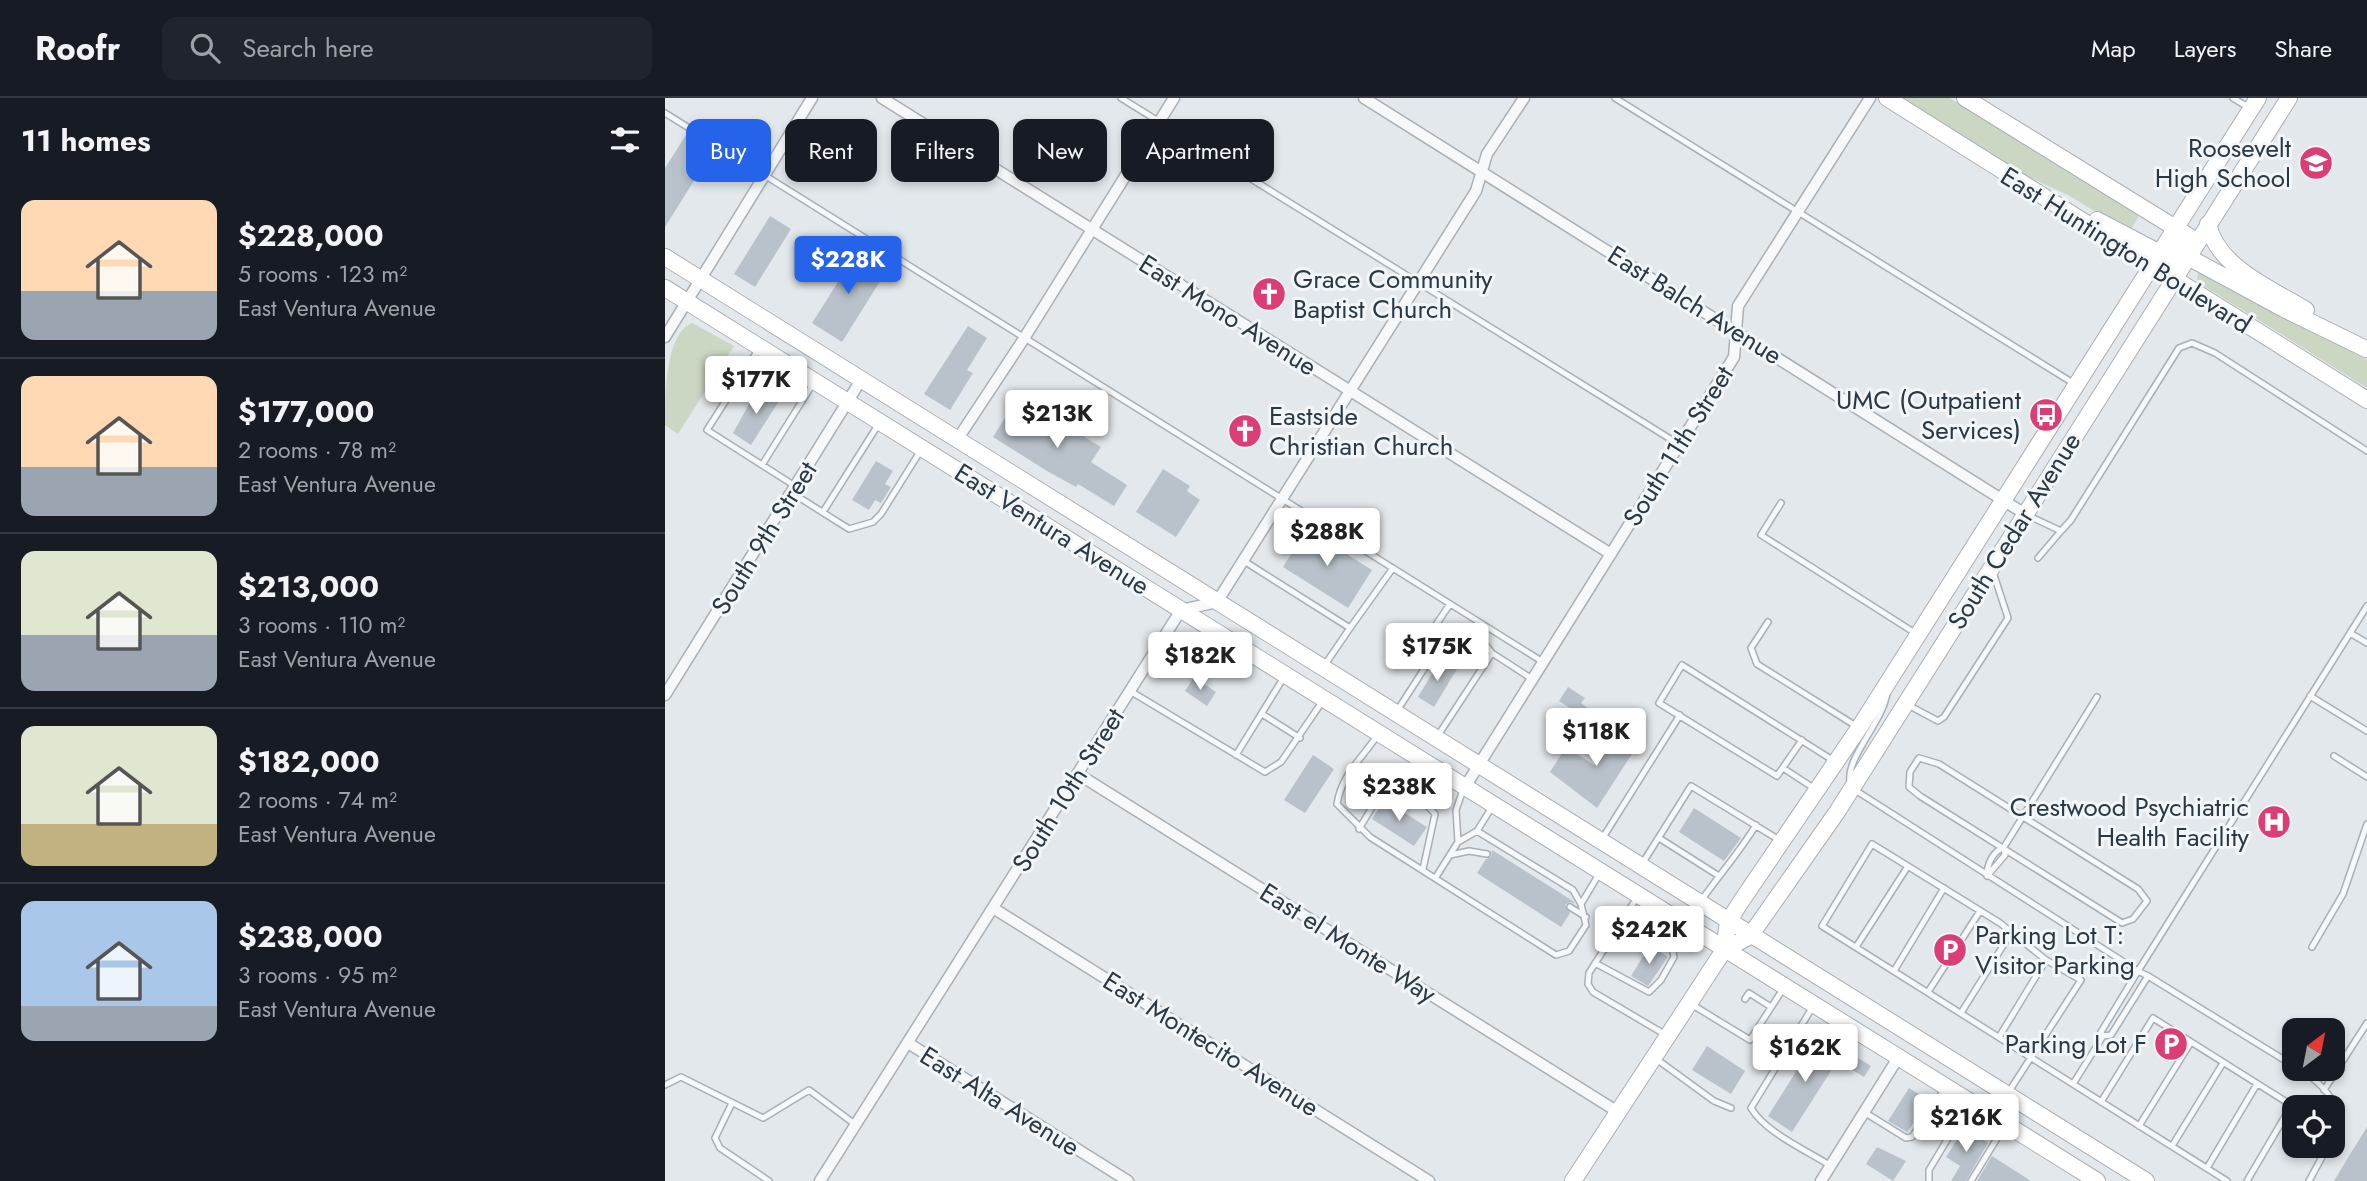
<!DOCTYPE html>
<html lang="en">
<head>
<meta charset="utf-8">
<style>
  :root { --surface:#171b24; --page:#20242c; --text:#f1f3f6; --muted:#9ea1a6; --line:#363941; --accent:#2563eb }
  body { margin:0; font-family:Jost,sans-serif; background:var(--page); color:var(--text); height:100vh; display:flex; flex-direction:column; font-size:26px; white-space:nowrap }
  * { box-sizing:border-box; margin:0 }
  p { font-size:23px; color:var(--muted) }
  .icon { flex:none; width:38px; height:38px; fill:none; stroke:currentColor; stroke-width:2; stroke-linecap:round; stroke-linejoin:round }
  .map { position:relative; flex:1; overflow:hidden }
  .sheet { display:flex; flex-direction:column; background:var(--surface); width:665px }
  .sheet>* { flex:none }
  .banner { position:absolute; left:21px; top:21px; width:665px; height:63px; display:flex; gap:14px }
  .needle { width:46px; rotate:32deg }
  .buttons { position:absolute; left:1617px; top:920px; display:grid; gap:14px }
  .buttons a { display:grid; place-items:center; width:63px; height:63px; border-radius:14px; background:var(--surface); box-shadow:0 4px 10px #0003; font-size:35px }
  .price { position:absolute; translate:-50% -60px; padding:0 16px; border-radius:7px; background:#fff; color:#222; font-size:23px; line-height:46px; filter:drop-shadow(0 2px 4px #0008) }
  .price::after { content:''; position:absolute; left:50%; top:42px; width:21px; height:16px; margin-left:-10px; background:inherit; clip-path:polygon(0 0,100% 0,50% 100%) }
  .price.selected { background:var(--accent); color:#fff }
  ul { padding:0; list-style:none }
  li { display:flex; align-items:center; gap:21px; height:175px; padding:0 21px }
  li+li { border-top:2px solid var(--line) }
  li span { display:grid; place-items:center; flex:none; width:196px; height:140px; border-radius:14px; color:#555 }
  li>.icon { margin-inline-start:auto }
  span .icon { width:84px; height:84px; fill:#fffc; stroke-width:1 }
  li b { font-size:30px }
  h2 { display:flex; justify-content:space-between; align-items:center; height:84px; padding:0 21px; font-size:30px }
  .pill { padding:0 24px; border-radius:14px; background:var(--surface); box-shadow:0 4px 10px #0003; font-size:24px; line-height:63px }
  .pill.selected { background:var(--accent); color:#fff }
  header { display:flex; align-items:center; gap:42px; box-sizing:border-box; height:98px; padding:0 35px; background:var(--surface); border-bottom:2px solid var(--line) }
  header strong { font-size:33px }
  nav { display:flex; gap:38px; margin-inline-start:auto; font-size:24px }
  .search { width:490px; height:63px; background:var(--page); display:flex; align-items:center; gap:18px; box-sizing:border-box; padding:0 24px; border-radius:14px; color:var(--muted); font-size:26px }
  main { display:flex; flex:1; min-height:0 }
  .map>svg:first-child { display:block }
  .green { fill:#ccd7c3 }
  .building { fill:#b9c2ca }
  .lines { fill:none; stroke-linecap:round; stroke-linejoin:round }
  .lane-casing { stroke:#a7b0b7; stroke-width:8 }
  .street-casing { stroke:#a7b0b7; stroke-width:13 }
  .secondary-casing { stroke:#a7b0b7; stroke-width:18 }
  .lane { stroke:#f6f8fa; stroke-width:5 }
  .street { stroke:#f6f8fa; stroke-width:10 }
  .secondary { stroke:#fff; stroke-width:16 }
  .labels { text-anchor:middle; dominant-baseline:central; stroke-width:6; stroke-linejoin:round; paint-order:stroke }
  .poi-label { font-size:26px; fill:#293946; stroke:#f3f6f9; text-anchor:end }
  .street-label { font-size:26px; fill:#293946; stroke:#f3f6f9 }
</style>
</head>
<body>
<header>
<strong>Roofr</strong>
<div class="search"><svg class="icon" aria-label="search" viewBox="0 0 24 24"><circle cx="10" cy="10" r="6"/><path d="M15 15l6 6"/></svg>Search here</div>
<nav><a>Map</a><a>Layers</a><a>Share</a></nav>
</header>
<main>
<section class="sheet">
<h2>11 homes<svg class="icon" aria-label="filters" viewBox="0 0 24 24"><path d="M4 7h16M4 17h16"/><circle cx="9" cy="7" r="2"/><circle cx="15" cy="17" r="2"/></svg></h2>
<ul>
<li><span style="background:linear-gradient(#ffd9b3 65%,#9aa5b1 0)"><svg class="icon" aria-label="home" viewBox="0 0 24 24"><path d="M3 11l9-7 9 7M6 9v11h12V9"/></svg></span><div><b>$228,000</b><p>5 rooms · 123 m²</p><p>East Ventura Avenue</p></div></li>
<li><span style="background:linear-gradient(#ffd9b3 65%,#9aa5b1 0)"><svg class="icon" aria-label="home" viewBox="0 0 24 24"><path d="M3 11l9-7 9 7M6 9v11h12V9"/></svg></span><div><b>$177,000</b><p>2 rooms · 78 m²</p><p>East Ventura Avenue</p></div></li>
<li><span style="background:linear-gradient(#dfe7d0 60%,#9aa5b1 0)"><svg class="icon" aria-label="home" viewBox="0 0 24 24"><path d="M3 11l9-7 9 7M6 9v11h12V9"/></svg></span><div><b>$213,000</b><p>3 rooms · 110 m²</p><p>East Ventura Avenue</p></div></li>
<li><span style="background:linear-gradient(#dfe7d0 70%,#c2b280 0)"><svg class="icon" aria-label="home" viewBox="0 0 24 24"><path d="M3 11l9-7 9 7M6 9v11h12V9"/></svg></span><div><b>$182,000</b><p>2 rooms · 74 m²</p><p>East Ventura Avenue</p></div></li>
<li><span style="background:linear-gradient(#a9c7e8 75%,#9aa5b1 0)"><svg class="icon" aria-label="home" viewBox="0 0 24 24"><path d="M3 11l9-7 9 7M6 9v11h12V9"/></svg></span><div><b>$238,000</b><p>3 rooms · 95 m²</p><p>East Ventura Avenue</p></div></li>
</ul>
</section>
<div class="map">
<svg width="1702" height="1083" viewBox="0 0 1702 1083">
  <rect width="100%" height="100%" fill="#e3e8ec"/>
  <!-- green -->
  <path class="green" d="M1235,0H1285L1474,118L1464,134L1403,97L1353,74Z
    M1534,171L1702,262V290L1539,188L1532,181Z
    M27,225L69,248L13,336L0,327C0,298 0,236 27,225Z"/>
  <!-- building -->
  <path class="building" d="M21,37L47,54L0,129V70Z
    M105,118L126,131L90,189L69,176Z
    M175,150L219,177L177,244L147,225L180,173L167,164Z
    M303,228L322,240L302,272L308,275L285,312L259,296Z
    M93,290L114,303L86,347L68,335Z
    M353,299L436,349L426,364L462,387L449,408L413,386L411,389L382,373L328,339Z
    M211,363L228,373L220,386L226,389L216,405L210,402L204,412L187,402Z
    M498,371L525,388L522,393L535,402L511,439L471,414Z
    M642,431L707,472L683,510L618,469Z
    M776,561L792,571L769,609L753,599Z
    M529,579L551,594L542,608L520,593Z
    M903,589L920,600L916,605L934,619L929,626L894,603Z
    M954,629L976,642L932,710L885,674L901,649L929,667Z
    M648,657L669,671L640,715L619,702Z
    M701,666L720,680L708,697L695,686L698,681L693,678Z
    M719,702L762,729L749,748L707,721Z
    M1029,710L1076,740L1059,763L1014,734Z
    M827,752L908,803L910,806L905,804L900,807L905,815L896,829L812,775L821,761L826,759Z
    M985,847L1003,859L983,888L966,878Z
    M1153,939L1178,954L1127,1034L1103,1018Z
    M1042,948L1080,973L1066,996L1027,972Z
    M1193,960L1206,968L1199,979L1186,971Z
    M1244,990L1265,1003L1242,1034L1223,1023Z
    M1300,1029L1323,1045L1301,1083H1286L1295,1068L1281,1059Z
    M1702,1029V1083H1669L1684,1058Z
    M1212,1049L1241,1063L1228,1083L1201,1066Z
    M1327,1058L1366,1083H1312Z"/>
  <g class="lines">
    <!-- lane casing -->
    <g class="lane-casing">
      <path id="lane" d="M456,0L1015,347
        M950,0L1408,285
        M1568,0L1583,9
        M0,15L878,564
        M93,252L42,332L130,388
        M97,367L149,284
        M127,395L184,431L208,424L216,416L256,352
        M1116,405L1096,437L1250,535
        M158,414L213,327
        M1364,418L1396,433L1406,422L1514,250L1527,245L1550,255L1702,353
        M1373,460L1396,433
        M579,463L685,530L659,568
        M1103,524L1086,550L1092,566L1191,628
        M685,530L728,470
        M768,531L785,506
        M1685,535L1702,545
        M465,593L600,674L616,664L657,604
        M1645,598L1702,633
        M1243,607L1273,623L1279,619L1343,520L1328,474
        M732,613L784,532C802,523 817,542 827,555
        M597,616L635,640
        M712,638C697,660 676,678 672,706L705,739L891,857L904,853L921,827L916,806L908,792L812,733
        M772,639L827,555L867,581
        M1137,642L1112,678L994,605L1017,567L1169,663
        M571,657L619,579
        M1669,658L1702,679
        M1254,660L1274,666L1473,791L1482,803L1468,821L1457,825L1255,698L1244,689L1245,674Z
        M1118,670L1150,691
        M1185,684C1181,659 1218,624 1222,595
        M1190,692L1473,873L1702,508
        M694,731L721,686L727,681C745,689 757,701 770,716L758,771
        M994,740L1054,778
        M937,741L1015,617
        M793,744L791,712L798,692
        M1339,749L1432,599
        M1339,749L1340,757L1322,778C1322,765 1328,754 1339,749Z
        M785,757L804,753L822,756
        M977,766L1026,688L1116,743
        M771,779L793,744L812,733L827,709
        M973,798L924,875L923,886L928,894L1001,937
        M1036,803C1054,777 1074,755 1091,727
        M916,806L934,776
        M905,809L921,819
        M1191,849L1243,768
        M1647,849L1678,796L1702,726
        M930,865L984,894L996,882L1009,859L1005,839L1013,824
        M1229,873L1279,790
        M1483,878L1446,937L1438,938L1436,934L1473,873L1483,878L1629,968
        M1263,894L1315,813
        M1080,901L1084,895L1106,909
        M1026,906L1085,942L1118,891
        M1147,910L1086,1010C1101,1035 1141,1052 1166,1068
        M1296,915L1346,835
        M1334,939L1381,862
        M990,960L1049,1003L1066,1010
        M1635,971C1659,987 1684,1012 1668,1041
        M1408,986L1438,938
        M0,987L16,979L98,1020L144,992L191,1027
        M1659,992L1702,925
        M1343,995L1416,882L1381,862L1335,825L1207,746L1157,828C1292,913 1427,998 1562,1083
        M1436,1004L1488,920L1623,1005L1622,1015L1582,1083
        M67,1005L50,1040L55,1050L104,1083
        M1199,1014L1241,1040L1247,1039L1279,992
        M1474,1028L1526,944
        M1507,1048L1558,965
        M1542,1070L1592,986
        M1264,1083V1072L1303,1007
        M1306,1083L1339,1029
        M1644,1083L1663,1048"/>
    </g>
    <!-- street casing -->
    <g class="street-casing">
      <path id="street" d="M217,0L946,456
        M699,0L1360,416
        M0,239L147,0
        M292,342L358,242L509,0
        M0,597L196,282
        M413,676L953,1014
        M800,689L1069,259L1073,208L1205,0
        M328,810L764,1083
        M243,945L463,1083
        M155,1083L516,512L552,504L811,93L822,56L859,0
        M1156,1083L1233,960"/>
    </g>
    <!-- secondary casing -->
    <g class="secondary-casing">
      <path id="secondary" d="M1222,0L1702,302
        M1300,0L1533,144
        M1432,122L1495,155L1533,144
        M1543,126C1552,169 1607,191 1641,212
        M0,159L1481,1083
        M1487,168L1523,159L1619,211L1701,251
        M0,190L1432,1083
        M1059,852L1085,838L1172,714L1624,0
        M908,1083L1059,852L1063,824L1075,805L1194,630L1593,0"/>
    </g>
    <!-- lane -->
    <use href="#lane" class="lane"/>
    <!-- street -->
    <use href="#street" class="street"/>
    <!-- secondary -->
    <use href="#secondary" class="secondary"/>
  </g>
  <!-- icons -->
  <defs>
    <g id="school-disc" transform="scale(1.75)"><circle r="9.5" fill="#db3e74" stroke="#f3f6f9"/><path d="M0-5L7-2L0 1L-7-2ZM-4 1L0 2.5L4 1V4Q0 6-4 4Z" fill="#fff"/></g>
    <g id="church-disc" transform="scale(1.75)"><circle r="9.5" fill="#db3e74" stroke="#f3f6f9"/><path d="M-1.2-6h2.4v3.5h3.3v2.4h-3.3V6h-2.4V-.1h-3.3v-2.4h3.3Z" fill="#fff"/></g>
    <g id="bus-disc" transform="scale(1.75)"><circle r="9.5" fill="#db3e74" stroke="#f3f6f9"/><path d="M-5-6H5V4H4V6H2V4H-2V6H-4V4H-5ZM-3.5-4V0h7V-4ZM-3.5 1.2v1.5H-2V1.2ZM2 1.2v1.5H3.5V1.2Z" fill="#fff"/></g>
    <g id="hospital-disc" transform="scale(1.75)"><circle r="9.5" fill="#db3e74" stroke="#f3f6f9"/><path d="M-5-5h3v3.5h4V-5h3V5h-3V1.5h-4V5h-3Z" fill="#fff"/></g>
    <g id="parking-disc" transform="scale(1.75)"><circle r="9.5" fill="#db3e74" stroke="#f3f6f9"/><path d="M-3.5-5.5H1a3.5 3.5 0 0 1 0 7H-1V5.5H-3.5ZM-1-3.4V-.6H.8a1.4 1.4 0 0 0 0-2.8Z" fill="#fff"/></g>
  </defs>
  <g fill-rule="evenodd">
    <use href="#school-disc" x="1651" y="65"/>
    <use href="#church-disc" x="604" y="196"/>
    <use href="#bus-disc" x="1381" y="317"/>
    <use href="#church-disc" x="580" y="333"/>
    <use href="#hospital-disc" x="1609" y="724"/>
    <use href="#parking-disc" x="1285" y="852"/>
    <use href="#parking-disc" x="1506" y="946"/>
  </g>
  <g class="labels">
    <!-- poi labels -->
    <g class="poi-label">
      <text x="1626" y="50">Roosevelt<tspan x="1626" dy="30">High School</tspan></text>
      <text x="628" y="181" text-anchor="start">Grace Community<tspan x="628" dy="30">Baptist Church</tspan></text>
      <text x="1356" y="302">UMC (Outpatient<tspan x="1356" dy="30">Services)</tspan></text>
      <text x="604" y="318" text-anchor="start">Eastside<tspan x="604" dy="30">Christian Church</tspan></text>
      <text x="1584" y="709">Crestwood Psychiatric<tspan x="1584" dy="30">Health Facility</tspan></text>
      <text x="1310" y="837" text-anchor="start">Parking Lot T:<tspan x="1310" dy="30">Visitor Parking</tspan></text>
      <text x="1482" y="946">Parking Lot F</text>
    </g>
    <!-- street labels -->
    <g class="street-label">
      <text transform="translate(1461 152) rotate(32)">East Huntington Boulevard</text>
      <text transform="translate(1030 207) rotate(32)">East Balch Avenue</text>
      <text transform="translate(563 217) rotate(32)">East Mono Avenue</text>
      <text transform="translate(1013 348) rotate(-58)">South 11th Street</text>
      <text transform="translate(387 431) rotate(32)">East Ventura Avenue</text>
      <text transform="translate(1349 433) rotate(-58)">South Cedar Avenue</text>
      <text transform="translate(99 440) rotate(-58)">South 9th Street</text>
      <text transform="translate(403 692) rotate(-58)">South 10th Street</text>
      <text transform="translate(683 845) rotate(32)">East el Monte Way</text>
      <text transform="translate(546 946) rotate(32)">East Montecito Avenue</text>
      <text transform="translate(335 1003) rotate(32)">East Alta Avenue</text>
    </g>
  </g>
</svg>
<div class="buttons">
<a><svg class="needle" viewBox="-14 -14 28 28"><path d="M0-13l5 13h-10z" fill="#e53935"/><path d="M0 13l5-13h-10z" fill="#9ea1a6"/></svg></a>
<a><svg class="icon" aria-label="locate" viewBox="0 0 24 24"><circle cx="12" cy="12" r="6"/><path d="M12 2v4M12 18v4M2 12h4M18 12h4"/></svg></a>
</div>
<b class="price selected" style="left:183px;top:198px">$228K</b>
<b class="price" style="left:91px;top:318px">$177K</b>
<b class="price" style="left:392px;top:352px">$213K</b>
<b class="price" style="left:662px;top:470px">$288K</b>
<b class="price" style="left:772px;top:585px">$175K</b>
<b class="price" style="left:535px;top:594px">$182K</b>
<b class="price" style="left:931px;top:670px">$118K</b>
<b class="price" style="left:734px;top:725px">$238K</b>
<b class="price" style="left:984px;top:868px">$242K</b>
<b class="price" style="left:1140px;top:986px">$162K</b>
<b class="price" style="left:1301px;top:1056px">$216K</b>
<div class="banner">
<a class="pill selected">Buy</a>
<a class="pill">Rent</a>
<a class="pill">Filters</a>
<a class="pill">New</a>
<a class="pill">Apartment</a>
</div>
</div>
</main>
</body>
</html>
